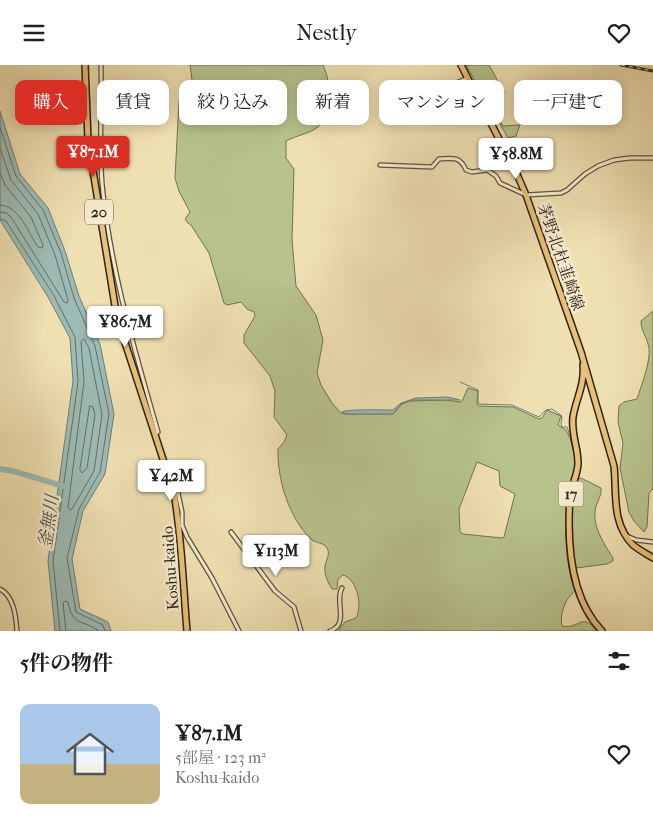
<!DOCTYPE html>
<html lang="ja">
<head>
<meta charset="utf-8">
<style>
  :root { --surface:#fff; --page:#f6f6f6; --text:#202124; --muted:#757577; --accent:#d93025 }
  body { margin:0; font-family:"IM FELL French Canon","Noto Serif JP",serif; background:var(--page); color:var(--text); height:100vh; display:flex; flex-direction:column; font-size:19px; white-space:nowrap }
  * { box-sizing:border-box; margin:0 }
  p { font-size:16px; color:var(--muted) }
  .icon { flex:none; width:28px; height:28px; fill:none; stroke:currentColor; stroke-width:2; stroke-linecap:round; stroke-linejoin:round }
  .map { position:relative; height:566px; overflow:hidden }
  .side { display:flex; flex-direction:column; background:var(--surface); flex:1 }
  .side>* { flex:none }
  .hud { position:absolute; left:15px; top:15px; width:624px; height:45px; display:flex; gap:10px }
  .price { position:absolute; translate:-50% -42px; padding:0 11px; border-radius:5px; background:#fff; color:#222; font-size:16px; line-height:32px; filter:drop-shadow(0 1px 2px #0008) }
  .price::after { content:''; position:absolute; left:50%; top:30px; width:15px; height:11px; margin-left:-8px; background:inherit; clip-path:polygon(0 0,100% 0,50% 100%) }
  .price.current { background:var(--accent); color:#fff }
  ul { padding:0; list-style:none }
  li { display:flex; align-items:center; gap:15px; height:125px; padding:0 20px }
  li span { display:grid; place-items:center; flex:none; width:140px; height:100px; border-radius:10px; color:#555 }
  li>.icon { margin-inline-start:auto }
  span .icon { width:60px; height:60px; fill:#fffc; stroke-width:1 }
  li b { font-size:21px }
  h2 { display:flex; justify-content:space-between; align-items:center; height:60px; padding:0 20px; font-size:21px }
  .tag { padding:0 18px; border-radius:10px; background:var(--surface); box-shadow:0 2px 12px #0003; font-size:18px; line-height:45px }
  .tag.current { background:var(--accent); color:#fff }
  header { display:flex; justify-content:space-between; align-items:center; height:65px; padding:0 20px; background:var(--surface); font-size:22px; font-weight:600 }
  .map>svg:first-child { display:block }
  .green { fill:#b7c28d; stroke:#727254; fill-rule:evenodd }
  .water { fill:#9cbbb4; stroke:#707e77 }
  .lines { fill:none; stroke-linecap:round; stroke-linejoin:round }
  .shore { stroke:#656e68; stroke-width:1 }
  .stream { stroke:#707e77; stroke-width:1 }
  .river { stroke:#9cbbb4; stroke-width:6 }
  .minor-casing { stroke:#5e5241; stroke-width:5.5 }
  .primary-casing { stroke:#2e221b; stroke-width:8 }
  .trunk-casing { stroke:#2e221b; stroke-width:8 }
  .minor { stroke:#f5ebcd; stroke-width:3 }
  .primary { stroke:#e8c079; stroke-width:5 }
  .trunk { stroke:#e8c079; stroke-width:5 }
  .rail-casing { stroke:#2e221b; stroke-width:3 }
  .rail { stroke:#f5ebcd; stroke-width:1; stroke-dasharray:4; stroke-linecap:butt }
  .labels { text-anchor:middle; dominant-baseline:central; stroke-width:5; stroke-linejoin:round; paint-order:stroke }
  .shield { fill:#f5ebcd; stroke:#6a5e50; stroke-width:1 }
  .shield-label { font-size:15px; font-weight:bold; fill:#2e221b }
  .street-label { font-size:16px; fill:#2e221b; stroke:#f5ebcd }
  .water-label { font-size:18px; font-style:italic; fill:#4f5049; stroke:#f5ebcd }
</style>
</head>
<body>
<header><svg class="icon" aria-label="menu" viewBox="0 0 24 24"><path d="M4 6h16M4 12h16M4 18h16"/></svg>Nestly<svg class="icon" aria-label="heart" viewBox="0 0 24 24"><path d="M12 20l-8-8c-3-5 5-10 8-4 3-6 11-1 8 4z"/></svg></header>
<div class="map">
<svg width="653" height="566" viewBox="0 0 653 566">
  <rect width="100%" height="100%" fill="#efe0b2"/>
  <filter id="stains"><feTurbulence type="fractalNoise" baseFrequency=".004" numOctaves="4"/><feColorMatrix values="0 0 0 0 .2 0 0 0 0 .09 0 0 0 0 .02 0 0 0 .5 -.17"/></filter>
  <radialGradient id="worn" r=".72"><stop offset=".6" stop-color="#630" stop-opacity="0"/><stop offset="1" stop-color="#630" stop-opacity=".3"/></radialGradient>
  <!-- green -->
  <path class="green" d="M190,0H323C331,17 334,48 318,62C311,68 295,71 286,76V93L294,104L292,175L296,221L316,250L323,275L317,308L321,320L332,338L341,348L346,349H393L402,339L410,336L445,335L460,337L462,336L468,323L478,326L477,339L479,341L513,342L539,354L542,353L547,345L561,351L558,360L566,365L570,373L576,396L569,427L570,500L575,524C573,530 570,530 567,535C563,542 560,553 562,561C580,565 581,546 597,566H338L345,557L356,553C363,541 357,514 343,510L338,514L337,524H332C328,518 324,509 325,502C325,496 331,490 327,483C324,477 316,479 311,474C289,453 277,414 278,384L284,377L287,370L274,352L275,326L270,311L244,278V270L255,251L254,247L247,244L241,237L227,240L224,238L209,188L191,160L188,158L185,154L190,147L179,126L175,113L179,36L182,26L190,23L192,15ZM477,397L499,406L500,421L515,429L504,472L502,473L463,469L460,467L459,444Z
    M466,0H489L504,27L496,49L503,61L520,60L516,71L508,73Z
    M653,246V424L649,428L647,462L644,467L634,456L629,447L620,403L623,378L618,357L619,341L624,337L637,334C641,321 653,292 648,279C646,270 641,266 641,256Z
    M581,413L601,423C602,431 596,438 595,446C593,463 605,480 613,493V496L607,499L576,503L574,502C572,474 568,441 577,415Z"/>
  <!-- water -->
  <path class="water" d="M0,46L20,109L48,143L65,186L79,231L100,279L114,349L105,409L83,446L72,494L80,544L108,557L111,566H55L48,496L73,316L70,273L48,232L0,155Z
    M448,332L460,335H414L401,339L393,349H346L342,347C346,344 384,345 393,345L401,338L416,333Z"/>
  <g class="lines">
    <!-- shore -->
    <path class="shore" d="M0,62L16,111L43,145L61,188L74,233L95,281L109,349L100,407L79,444L67,493L76,547L103,560L105,566
      M0,83L11,115L38,149L55,190L68,235L67,238L64,237L11,152L6,148L0,147
      M0,108L5,120L31,152L43,180L42,183L38,182C28,168 20,141 0,140
      M0,154L6,156L53,229L75,272L78,317L53,496L60,566
      M84,274L89,283L102,350L94,406L72,444L70,445L68,442L84,317L81,277Z
      M90,341L93,342L95,350L87,403L82,408L80,405Z
      M66,566L63,538L65,536L68,537C72,561 82,554 99,566"/>
    <!-- stream -->
    <path class="stream" d="M460,317L478,325V336L479,339L512,340L539,352L546,345L552,344L562,351L561,359L562,362H567L570,371"/>
    <!-- river -->
    <path class="river" d="M0,404L13,406L66,422"/>
    <!-- minor casing -->
    <g class="minor-casing">
      <path id="minor" d="M101,0C102,39 99,79 102,118C110,204 135,286 158,367L155,369
        M402,29L433,28L468,13
        M380,100L432,102L439,94C452,93 460,91 466,105L472,107L487,105L496,111L500,118L526,130L561,128L567,125L585,109L598,101L614,95L630,93H653
        M167,406L171,404L178,428L182,447V460L187,472L212,513L239,566
        M231,467L275,526L294,542L301,566
        M627,471L636,475L653,477
        M0,524C14,531 16,552 17,566
        M330,566C350,559 334,536 342,523"/>
    </g>
    <!-- primary casing -->
    <g class="primary-casing">
      <path id="primary" d="M461,0L516,107L526,130L581,287L614,401C617,428 611,458 633,480C639,485 647,489 653,493
        M583,300C585,319 576,334 573,352C571,369 578,382 578,398C578,410 571,420 570,432C567,476 569,532 602,566"/>
    </g>
    <!-- trunk casing -->
    <g class="trunk-casing">
      <path id="trunk" d="M85,0L88,75L117,253L174,428C182,474 183,520 187,566"/>
    </g>
    <!-- minor -->
    <use href="#minor" class="minor"/>
    <!-- primary -->
    <use href="#primary" class="primary"/>
    <!-- trunk -->
    <use href="#trunk" class="trunk"/>
    <!-- rail casing -->
    <g class="rail-casing">
      <path id="rail" d="M621,0L653,6"/>
    </g>
    <!-- rail -->
    <use href="#rail" class="rail"/>
  </g>
  <g class="labels">
    <!-- shield labels -->
    <g class="shield">
      <rect x="85" y="134.5" width="28" height="25" rx="4"/>
      <rect x="558.5" y="416.5" width="25" height="25" rx="4"/>
    </g>
    <g class="shield-label">
      <text x="99" y="147">20</text>
      <text x="571" y="429">17</text>
    </g>
    <!-- street labels -->
    <g class="street-label">
      <text transform="translate(561 192) rotate(71)">茅野北杜韮崎線</text>
      <text transform="translate(170 503) rotate(-94)">Koshu-kaido</text>
    </g>
    <!-- water labels -->
    <g class="water-label">
      <text transform="translate(49 457) rotate(-82)">釜無川</text>
    </g>
  </g>
  <rect width="100%" height="100%" filter="url(#stains)"/>
  <rect width="100%" height="100%" fill="url(#worn)"/>
</svg>
<b class="price current" style="left:93px;top:113px">¥87.1M</b>
<b class="price" style="left:516px;top:115px">¥58.8M</b>
<b class="price" style="left:125px;top:283px">¥86.7M</b>
<b class="price" style="left:171px;top:437px">¥42M</b>
<b class="price" style="left:276px;top:512px">¥113M</b>
<div class="hud">
<a class="tag current">購入</a>
<a class="tag">賃貸</a>
<a class="tag">絞り込み</a>
<a class="tag">新着</a>
<a class="tag">マンション</a>
<a class="tag">一戸建て</a>
</div>
</div>
<section class="side">
<h2>5件の物件<svg class="icon" aria-label="filters" viewBox="0 0 24 24"><path d="M4 7h16M4 17h16"/><circle cx="9" cy="7" r="2"/><circle cx="15" cy="17" r="2"/></svg></h2>
<ul>
<li><span style="background:linear-gradient(#a9c7e8 60%,#c2b280 0)"><svg class="icon" aria-label="home" viewBox="0 0 24 24"><path d="M3 11l9-7 9 7M6 9v11h12V9"/></svg></span><div><b>¥87.1M</b><p>5部屋 · 123 m²</p><p>Koshu-kaido</p></div><svg class="icon" aria-label="heart" viewBox="0 0 24 24"><path d="M12 20l-8-8c-3-5 5-10 8-4 3-6 11-1 8 4z"/></svg></li>
</ul>
</section>
</body>
</html>
